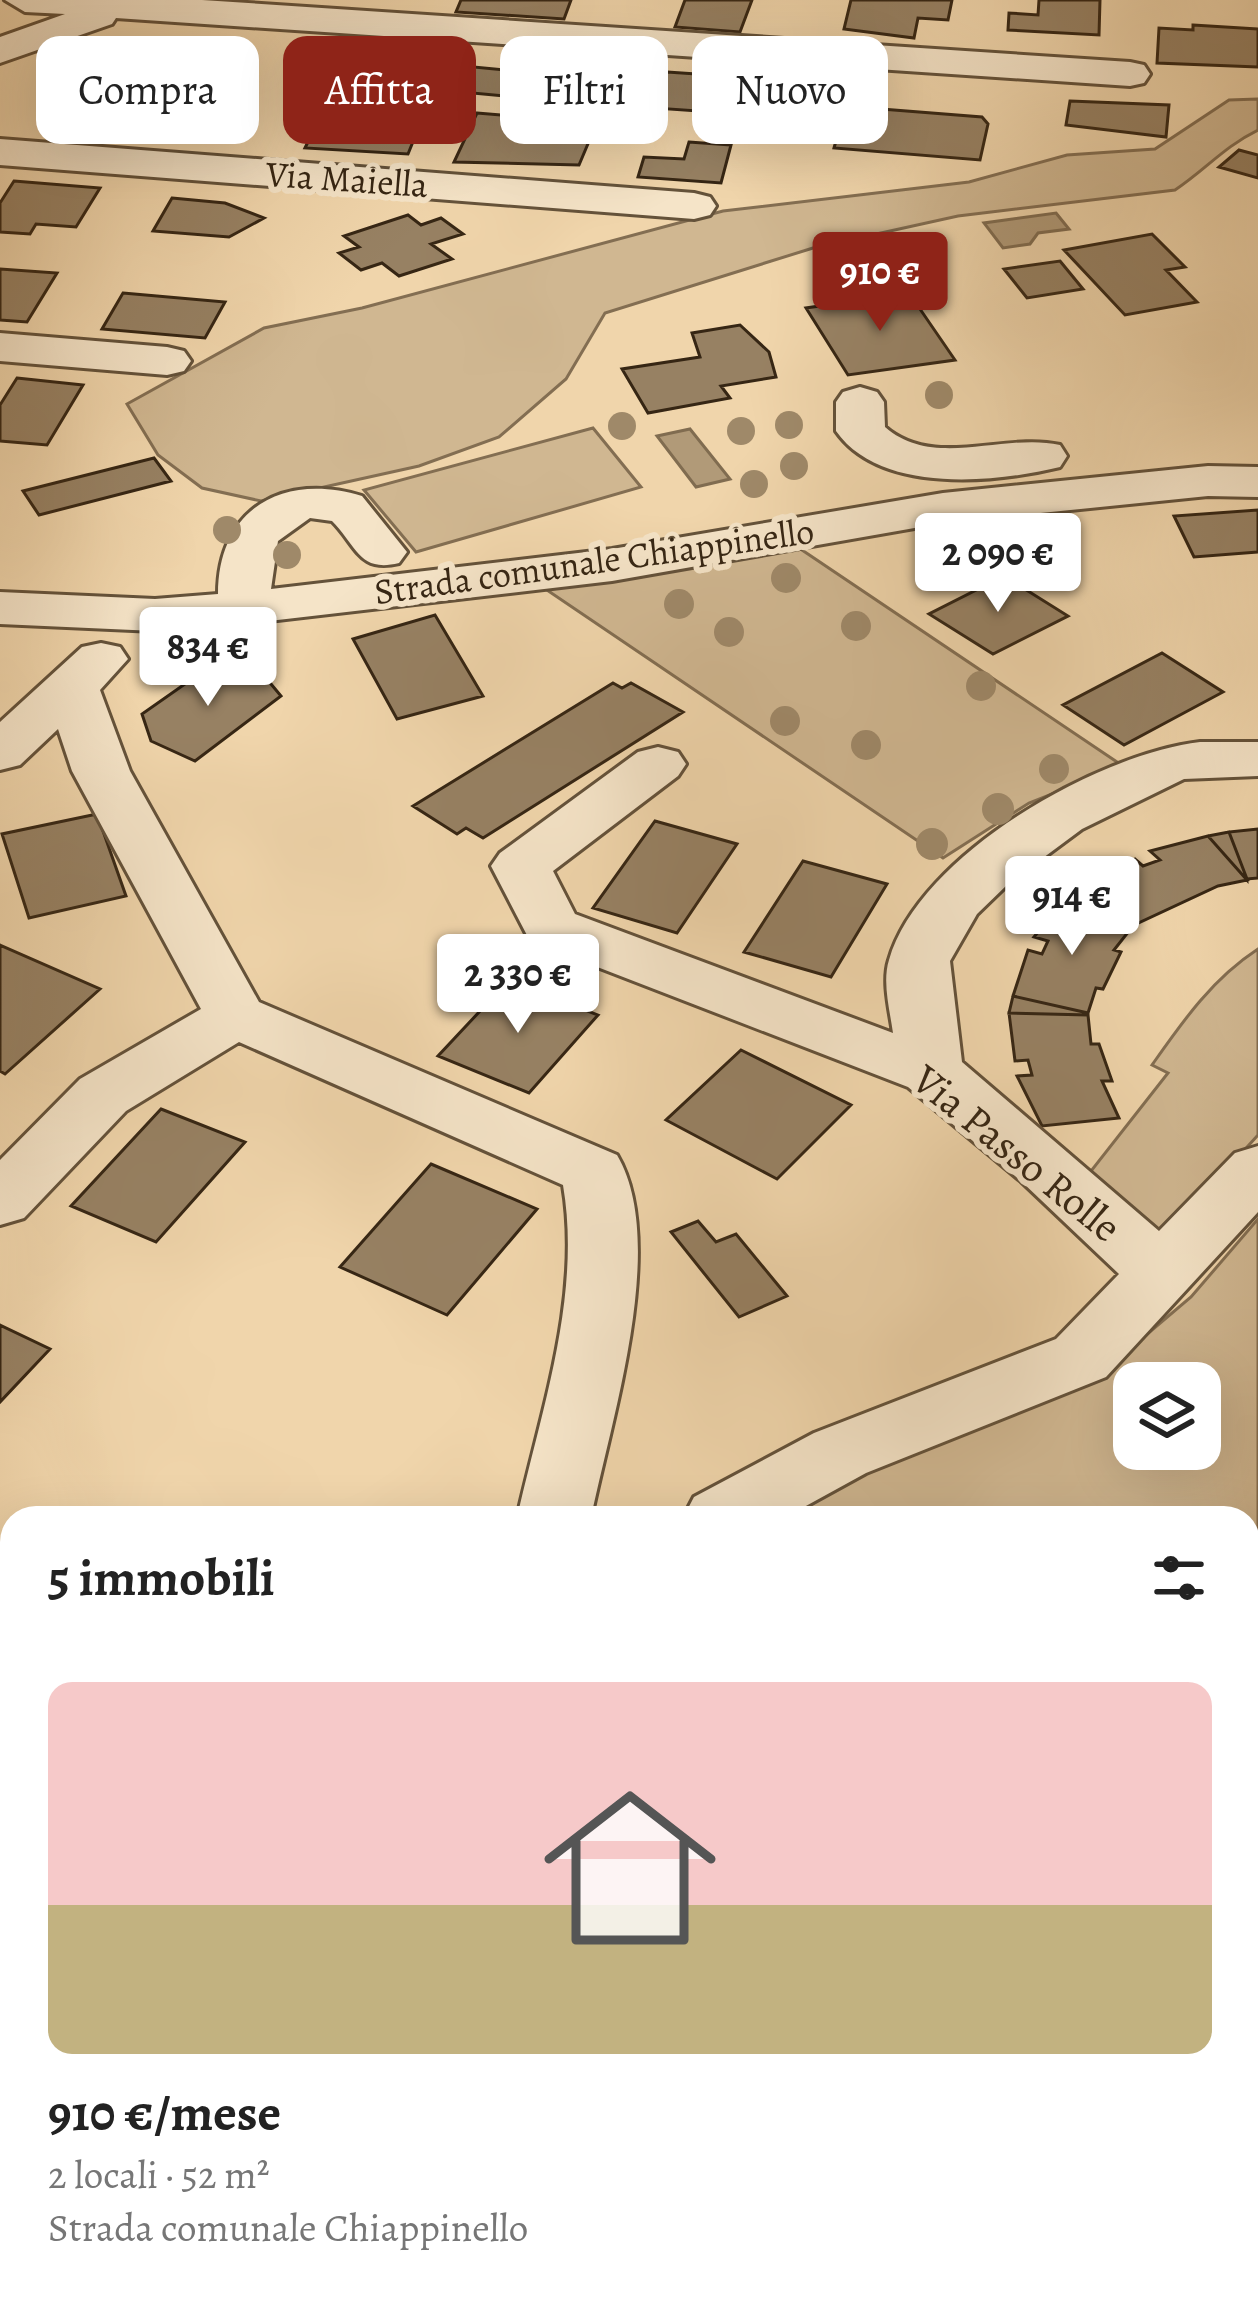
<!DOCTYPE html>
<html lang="it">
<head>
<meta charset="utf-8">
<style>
  :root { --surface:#fff; --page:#f6f6f6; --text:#222; --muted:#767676; --accent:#8f2418 }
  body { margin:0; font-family:Alegreya,serif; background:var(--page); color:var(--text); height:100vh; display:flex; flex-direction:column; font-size:45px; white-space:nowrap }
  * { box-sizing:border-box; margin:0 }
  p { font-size:39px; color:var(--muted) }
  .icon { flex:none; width:66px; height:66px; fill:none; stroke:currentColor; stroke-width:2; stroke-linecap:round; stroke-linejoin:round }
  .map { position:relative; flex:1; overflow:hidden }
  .details { position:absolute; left:0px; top:1506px; width:1260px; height:804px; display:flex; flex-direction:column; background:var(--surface); border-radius:36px 36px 0 0; box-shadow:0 12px 48px #0002 }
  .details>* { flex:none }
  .banner { position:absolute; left:36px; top:36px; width:1188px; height:108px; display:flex; gap:24px }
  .buttons { position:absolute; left:1113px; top:1362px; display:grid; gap:24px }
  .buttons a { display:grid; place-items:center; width:108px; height:108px; border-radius:24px; background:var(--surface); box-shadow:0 12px 48px #0002; font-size:60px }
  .price { position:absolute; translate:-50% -102px; padding:0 27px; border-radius:12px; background:#fff; color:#222; font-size:39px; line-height:78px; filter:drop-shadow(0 3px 6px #0008) }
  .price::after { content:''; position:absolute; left:50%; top:72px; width:36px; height:27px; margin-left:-18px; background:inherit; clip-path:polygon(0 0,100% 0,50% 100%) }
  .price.selected { background:var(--accent); color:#fff }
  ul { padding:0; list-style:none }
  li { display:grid; align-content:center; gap:24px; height:636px; padding:0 48px }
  li span { display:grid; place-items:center; height:372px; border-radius:24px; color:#555 }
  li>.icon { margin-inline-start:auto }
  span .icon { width:216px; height:216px; fill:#fffc; stroke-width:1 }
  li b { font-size:51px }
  h2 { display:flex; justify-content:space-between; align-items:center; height:144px; padding:0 48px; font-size:51px }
  .pill { padding:0 42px; border-radius:24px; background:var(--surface); box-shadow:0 12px 48px #0002; font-size:42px; line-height:108px }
  .pill.selected { background:var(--accent); color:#fff }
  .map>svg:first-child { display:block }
  .green { fill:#d0b791; stroke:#836e52; stroke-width:3; fill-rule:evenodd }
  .water { fill:#b19a78; stroke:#806c50; stroke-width:3 }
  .building { fill:#978163; stroke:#362614; stroke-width:3 }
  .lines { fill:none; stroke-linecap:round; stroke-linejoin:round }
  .highway-tunnel { stroke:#cbb28d; stroke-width:81; stroke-dasharray:81 40; stroke-linecap:butt }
  .minor-casing { stroke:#64523a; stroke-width:6 }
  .minor { fill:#f5e4c8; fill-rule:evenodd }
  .tree { fill:#9f8969 }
  .labels { text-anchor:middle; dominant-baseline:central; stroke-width:12; stroke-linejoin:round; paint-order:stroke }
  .far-street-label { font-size:36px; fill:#362614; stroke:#f5e4c8 }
  .street-label { font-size:42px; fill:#362614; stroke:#f5e4c8 }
</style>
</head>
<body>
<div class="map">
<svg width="1258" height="2310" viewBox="0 0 1258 2310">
  <rect width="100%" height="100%" fill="#f0d5ab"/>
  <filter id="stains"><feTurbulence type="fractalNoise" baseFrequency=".00167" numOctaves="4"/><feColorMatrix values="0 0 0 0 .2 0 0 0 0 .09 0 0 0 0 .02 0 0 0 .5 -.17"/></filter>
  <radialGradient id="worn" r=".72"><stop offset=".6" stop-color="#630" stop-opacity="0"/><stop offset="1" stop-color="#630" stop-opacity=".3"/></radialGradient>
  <!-- green -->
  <path class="green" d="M1258,99V130C1225,146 1205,170 1175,190L958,216L813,248L605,313L566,379L499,437L419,466L261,501L202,488L158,455L127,404L264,328L362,308L723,211L969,182L1067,155L1155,149L1229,100Z
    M593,428L641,487L416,552L364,490Z
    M799,548L1123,766L1029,803L943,858L538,584Z
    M1258,949V1135L1150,1254L1080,1185L1168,1073L1152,1065C1183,1021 1212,979 1258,949Z
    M1258,1219V2310H45L54,2298H1248V1518H778L859,1475L990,1423L1125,1353L1191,1297ZM1134,1383H1200V1449H1134Z"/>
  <!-- water -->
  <path class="water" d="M1056,213L1069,229L1038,233L1030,244L1003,248L984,223Z
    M690,429L730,479L696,487L657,436Z"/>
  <!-- building -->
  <path class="building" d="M461,0H571L564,19L456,12Z
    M685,0H752L740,32L675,27Z
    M851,0H952L948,20L918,18L914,38L844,29Z
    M1039,0H1100L1099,35L1008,30L1009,13L1038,15Z
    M1193,25L1258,29V67L1157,63L1159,28L1193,30Z
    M310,56L418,61L407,90L298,84Z
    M543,60L608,62L592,94L531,89L525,98L451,91L464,66L536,73Z
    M667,72L726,76L754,74L741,114L654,108Z
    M1070,101L1169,105L1166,137L1066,125Z
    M856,107L982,117L988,124L980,160L834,148L840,127L829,117Z
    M477,113L527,117L528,121L595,127L579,165L454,162Z
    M320,117L421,122L408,154L305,148Z
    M689,142L731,145L721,183L638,177L644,157L684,159Z
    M1239,150L1258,155V178L1219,167Z
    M14,181L100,188L76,227L36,224L30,234L0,232V203Z
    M172,198L225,203L264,218L229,237L153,231Z
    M408,215L421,225L441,218L463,234L431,244L452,259L399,276L382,263L361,270L339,253L359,247L344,236Z
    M1152,234L1185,267L1166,270L1197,302L1125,315L1064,250Z
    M1060,261L1083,289L1027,298L1004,269Z
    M0,269L57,273L27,322L0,320Z
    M123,293L225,302L205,338L102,329Z
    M909,293L955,360L848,375L806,308Z
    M740,325L769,352L776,377L721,386L730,398L648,413L622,369L700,357L692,333Z
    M17,378L83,385L47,445L0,441V405Z
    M154,458L171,481L39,515L23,491Z
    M1258,510V552L1194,557L1174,516Z
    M1004,576L1068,616L993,654L929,614Z
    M435,615L483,696L397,719L353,639Z
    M1162,653L1223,692L1124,745L1063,705Z
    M222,658L266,678L281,696L195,761L151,741L142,714Z
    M613,683L622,688L631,683L683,712L483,838L466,828L457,834L413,806Z
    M97,814L126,896L29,918L2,834Z
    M655,821L737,844L677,933L593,908Z
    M1258,829V878L1247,879L1229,832Z
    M1229,832L1247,879V880L1208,836Z
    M1208,836L1247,880L1218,886L1134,925L1082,886L1135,859L1143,866L1160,860L1150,851Z
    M803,861L887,884L831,977L744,952Z
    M1082,886L1134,925L1133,926L1064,900Z
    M1064,900L1133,926L1114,950L1121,952L1103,989L1096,988L1088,1013L1013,996L1028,950L1042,954L1048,941L1034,937Z
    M0,945L100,989L5,1074L0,1071Z
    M509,980L598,1015L529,1093L438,1056Z
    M1013,996L1088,1013V1015L1009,1013Z
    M1009,1013L1088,1015L1091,1044H1099L1112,1081H1102L1119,1118L1042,1126L1017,1076L1032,1075L1028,1060L1015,1061Z
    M741,1050L851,1105L777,1179L666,1120Z
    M161,1109L245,1142L156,1242L71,1206Z
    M431,1164L537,1209L447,1315L340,1267Z
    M698,1221L716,1242L736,1234L787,1296L739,1317L671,1232Z
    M0,1325L50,1349L0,1402Z
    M1258,1665V1758L1248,1751V1675Z
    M0,1731L12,1735V1863L0,1859Z"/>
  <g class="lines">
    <!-- highway-tunnel -->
    <path class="highway-tunnel" d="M1248,1623H1258
      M0,1712L12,1711"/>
    <!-- minor casing -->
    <g class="minor-casing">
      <path id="minor" d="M5,0H202L1130,62L1144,65L1150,74L1144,83L1130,86L116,18L112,24L0,63V37L65,14L25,12Z
        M0,139L694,193L710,197L716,206L710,215L694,219L0,165Z
        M0,333L167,347L184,351L191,361L184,371L167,375L0,361Z
        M860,387L877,392L884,402L885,427C934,470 1004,432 1060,445L1067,456L1060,467C994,483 880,494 836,431V402L843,392Z
        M1208,466L1258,467V497L1208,496L943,523L612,581L244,624L155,631L0,624V592L155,599L218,594C218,508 284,472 362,496L407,552L399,563C359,573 357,546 332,521L310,518L278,541L271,589L612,549L943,493Z
        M101,643L120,647L128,659L100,690L130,771L259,1002L617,1155C669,1243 610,1423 591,1518H517C541,1411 582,1296 563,1185L239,1042L126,1111L24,1218L0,1225V1160L80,1079L201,1009L72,771L58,729L20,765L0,770V722L82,647Z
        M1200,742H1258V776L1184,779L1082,829L1008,884L977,914L950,961L962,1062L1159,1231L1235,1153L1258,1146V1212L1106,1377L866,1473L784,1518H683L694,1497L814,1433L1056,1339L1119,1274L1021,1181L908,1087L530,941L491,866L500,853L638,752L658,747L678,752L686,764L678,776L553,871L575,914L893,1033C890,1011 882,982 889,960C919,855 1098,754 1200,742Z
        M12,1547V1617L0,1621V1551Z
        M12,2235V2298H50L45,2310H0V2239Z"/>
    </g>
    <!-- minor -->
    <use href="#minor" class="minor"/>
  </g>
  <!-- trees -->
  <g class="tree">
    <circle cx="939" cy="395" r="14"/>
    <circle cx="789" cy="425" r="14"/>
    <circle cx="622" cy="426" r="14"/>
    <circle cx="741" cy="431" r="14"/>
    <circle cx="794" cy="466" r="14"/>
    <circle cx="754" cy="484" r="14"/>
    <circle cx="227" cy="530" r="14"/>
    <circle cx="287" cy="555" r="14"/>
    <circle cx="786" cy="578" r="15"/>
    <circle cx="679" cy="604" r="15"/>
    <circle cx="856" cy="626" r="15"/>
    <circle cx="729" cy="632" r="15"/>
    <circle cx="981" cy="686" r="15"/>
    <circle cx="785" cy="721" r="15"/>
    <circle cx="866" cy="745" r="15"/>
    <circle cx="1054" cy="769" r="15"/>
    <circle cx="998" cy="809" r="16"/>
    <circle cx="932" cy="844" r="16"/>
  </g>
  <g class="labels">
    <!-- far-street labels -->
    <g class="far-street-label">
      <text transform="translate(347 179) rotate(4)">Via Maiella</text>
      <text transform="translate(594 561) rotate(-8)">Strada comunale Chiappinello</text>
    </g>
    <!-- street labels -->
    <g class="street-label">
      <text transform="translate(1017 1153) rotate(39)">Via Passo Rolle</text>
    </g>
  </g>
  <rect width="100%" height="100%" filter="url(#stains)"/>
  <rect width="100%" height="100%" fill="url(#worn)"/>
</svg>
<div class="buttons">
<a><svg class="icon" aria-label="layers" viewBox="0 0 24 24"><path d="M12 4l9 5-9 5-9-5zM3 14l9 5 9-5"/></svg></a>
</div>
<b class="price selected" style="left:880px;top:334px">910 €</b>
<b class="price" style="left:998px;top:615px">2 090 €</b>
<b class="price" style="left:208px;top:709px">834 €</b>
<b class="price" style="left:1072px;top:958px">914 €</b>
<b class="price" style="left:518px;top:1036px">2 330 €</b>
<div class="banner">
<a class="pill">Compra</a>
<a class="pill selected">Affitta</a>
<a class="pill">Filtri</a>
<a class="pill">Nuovo</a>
</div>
<section class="details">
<h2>5 immobili<svg class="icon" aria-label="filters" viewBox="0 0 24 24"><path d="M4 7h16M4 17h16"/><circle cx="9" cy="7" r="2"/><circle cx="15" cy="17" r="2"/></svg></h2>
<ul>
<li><span style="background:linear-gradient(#f6c9c9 60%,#c2b280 0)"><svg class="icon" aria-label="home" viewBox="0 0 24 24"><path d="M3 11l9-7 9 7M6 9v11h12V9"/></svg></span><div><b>910 €/mese</b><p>2 locali · 52 m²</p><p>Strada comunale Chiappinello</p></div></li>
</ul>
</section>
</div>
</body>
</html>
